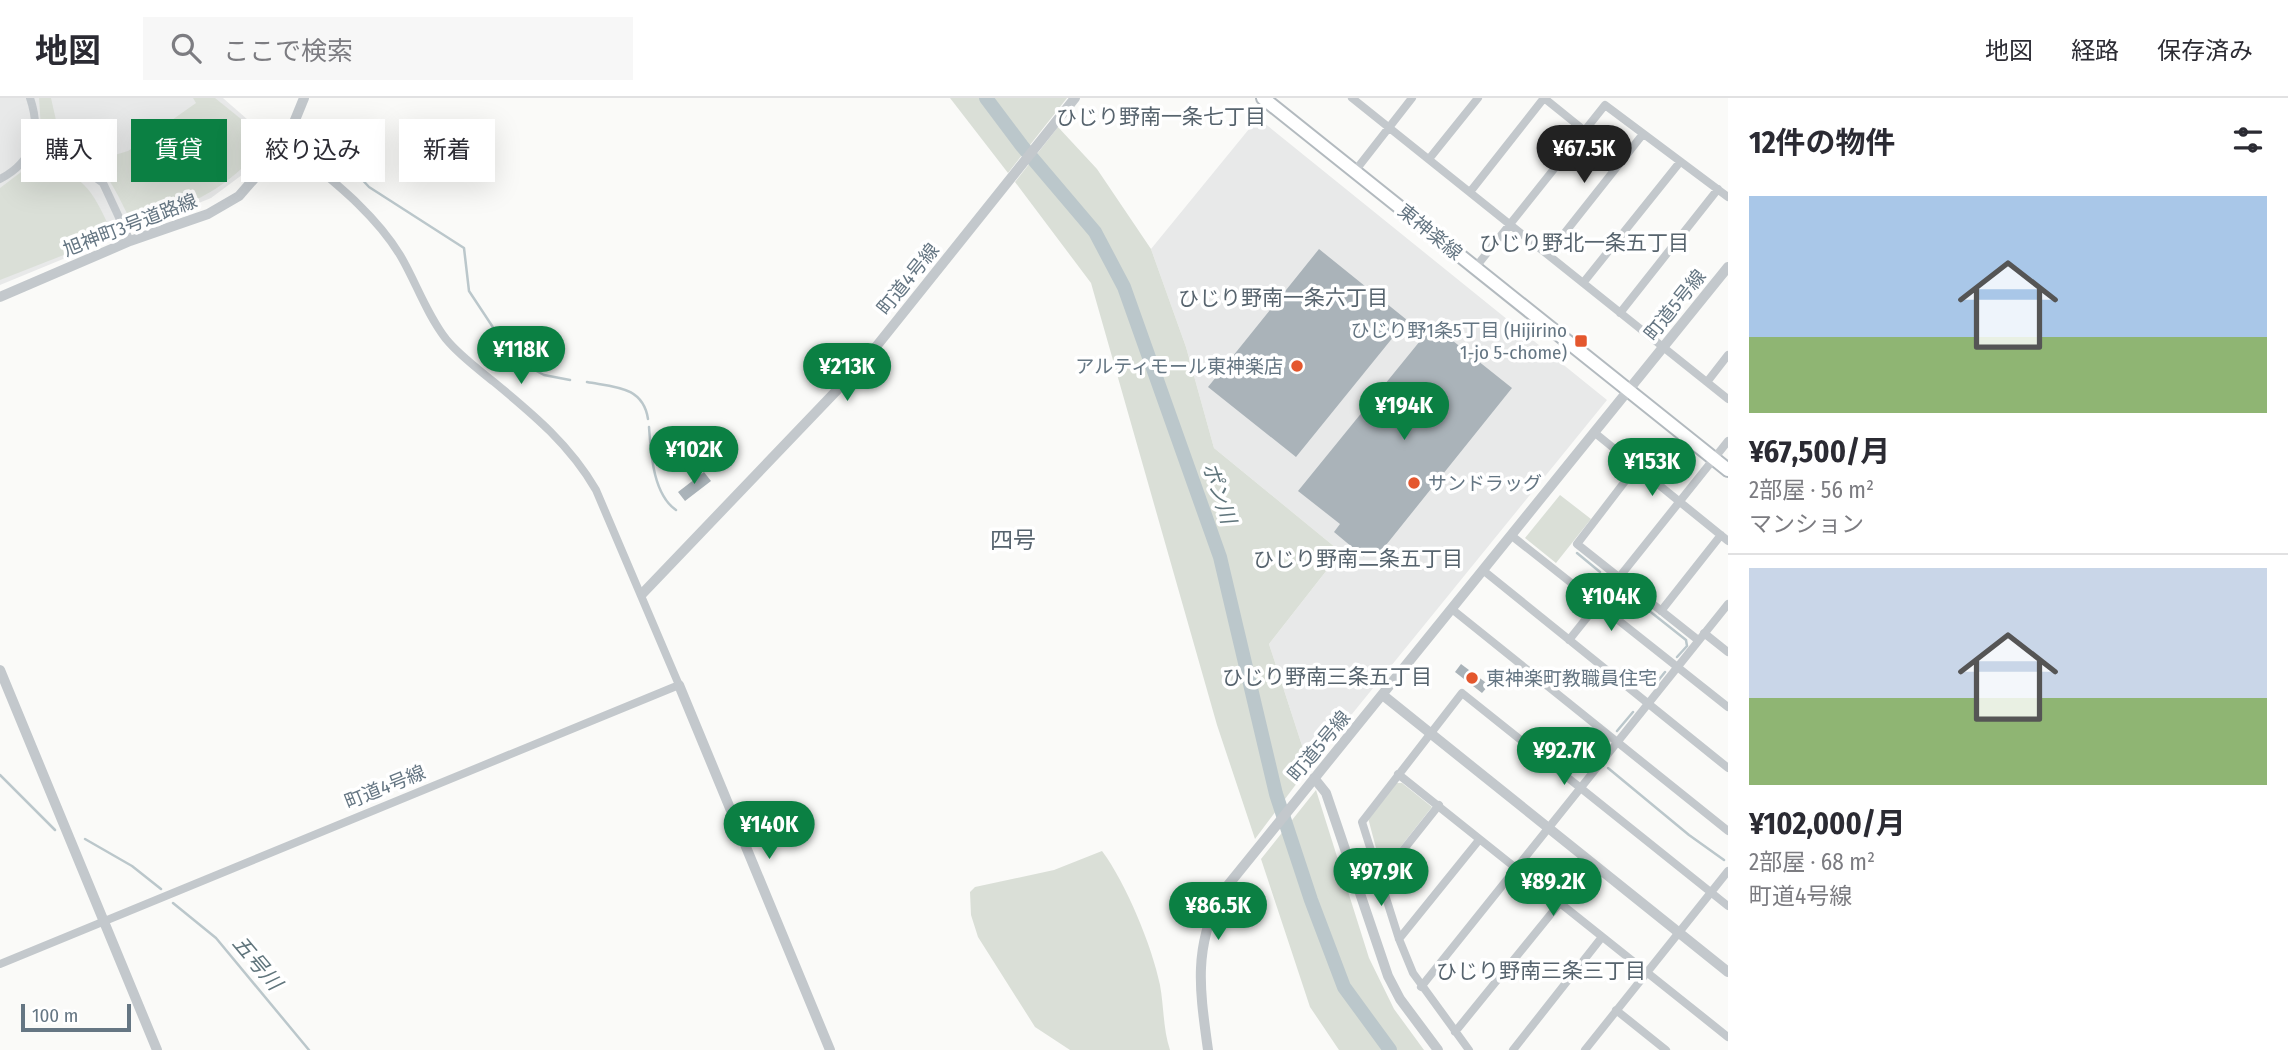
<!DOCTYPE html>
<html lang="ja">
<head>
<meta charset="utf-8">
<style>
  :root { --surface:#fff; --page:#f7f7f7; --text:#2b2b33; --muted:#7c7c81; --line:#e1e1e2; --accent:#0b8043 }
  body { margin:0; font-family:"Fira Sans Condensed","Noto Sans JP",sans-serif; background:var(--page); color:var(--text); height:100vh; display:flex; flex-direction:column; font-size:26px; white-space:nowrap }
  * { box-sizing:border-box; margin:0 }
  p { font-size:23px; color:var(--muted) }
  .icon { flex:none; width:38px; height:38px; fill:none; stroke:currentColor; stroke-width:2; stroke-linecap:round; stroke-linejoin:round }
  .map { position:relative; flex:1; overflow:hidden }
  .panel { display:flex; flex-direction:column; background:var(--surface); width:560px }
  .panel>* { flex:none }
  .guide { position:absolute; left:21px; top:21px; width:665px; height:63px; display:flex; gap:14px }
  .scale { position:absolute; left:21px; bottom:18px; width:110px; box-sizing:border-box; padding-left:7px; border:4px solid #657683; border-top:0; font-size:19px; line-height:24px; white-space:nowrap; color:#657683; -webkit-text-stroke:5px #fff; paint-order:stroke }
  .price { position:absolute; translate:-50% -60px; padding:0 16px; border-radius:24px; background:var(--accent); color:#fff; font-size:23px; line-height:46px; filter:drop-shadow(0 2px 4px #0008) }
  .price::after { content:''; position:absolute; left:50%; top:42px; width:21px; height:16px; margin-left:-10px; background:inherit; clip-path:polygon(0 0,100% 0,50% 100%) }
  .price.active { background:#222; color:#fff }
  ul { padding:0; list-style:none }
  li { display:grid; align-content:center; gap:14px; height:371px; padding:0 21px }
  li+li { border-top:2px solid var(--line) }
  li span { display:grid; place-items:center; height:217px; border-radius:0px; color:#555 }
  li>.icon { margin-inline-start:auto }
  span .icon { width:126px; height:126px; fill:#fffc; stroke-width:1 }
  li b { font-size:30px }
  h2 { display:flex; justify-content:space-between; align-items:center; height:84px; padding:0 21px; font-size:30px }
  .chip { padding:0 24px; border-radius:0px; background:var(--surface); box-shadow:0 7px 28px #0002; font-size:24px; line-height:63px }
  .chip.active { background:var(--accent); color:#fff }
  header { display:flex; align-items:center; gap:42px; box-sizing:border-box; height:98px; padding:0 35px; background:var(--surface); border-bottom:2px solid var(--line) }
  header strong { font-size:33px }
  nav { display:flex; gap:38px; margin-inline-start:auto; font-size:24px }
  .search { width:490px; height:63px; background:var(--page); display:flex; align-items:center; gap:18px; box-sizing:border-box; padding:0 24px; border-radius:0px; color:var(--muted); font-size:26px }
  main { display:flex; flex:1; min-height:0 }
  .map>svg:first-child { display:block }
  .built { fill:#e8e9e9 }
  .green { fill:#dadfd7 }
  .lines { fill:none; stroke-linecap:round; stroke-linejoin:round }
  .stream { stroke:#bbc7cb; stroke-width:2.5 }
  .river { stroke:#bbc7cb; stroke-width:14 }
  .building { fill:#aab3b9 }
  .secondary-casing { stroke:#b3babf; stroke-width:16 }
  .minor { stroke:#c3c8cc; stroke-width:8 }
  .tertiary { stroke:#c3c8cc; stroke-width:10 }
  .secondary { stroke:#fff; stroke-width:12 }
  .poi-dot { fill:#e4572e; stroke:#fff; stroke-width:2.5 }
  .labels { text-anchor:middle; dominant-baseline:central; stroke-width:7; stroke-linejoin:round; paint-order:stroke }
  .street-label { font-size:19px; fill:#657683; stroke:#fff }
  .poi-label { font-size:19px; fill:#657683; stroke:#fff; text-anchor:end }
  .neighbourhood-label { font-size:21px; fill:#57646e; stroke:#fff }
  .water-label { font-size:21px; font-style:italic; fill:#60757c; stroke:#fff }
  .quarter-label { font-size:23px; fill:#57646e; stroke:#fff }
</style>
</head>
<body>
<header>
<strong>地図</strong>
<div class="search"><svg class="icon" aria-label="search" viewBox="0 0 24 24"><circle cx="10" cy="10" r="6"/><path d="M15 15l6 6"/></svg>ここで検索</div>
<nav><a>地図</a><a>経路</a><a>保存済み</a></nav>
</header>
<main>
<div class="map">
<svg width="1728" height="952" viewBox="0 0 1728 952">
  <rect width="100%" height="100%" fill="#fafaf8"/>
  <!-- built -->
  <path class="built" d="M0,0H223L271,42L250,71L211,100L0,187Z
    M1258,20L1607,302L1309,669L1269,546L1341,454L1214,350L1186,249L1151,151Z"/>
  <!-- green -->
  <path class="green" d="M39,0H51L60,40L108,59L128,53L196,5L193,0H215L267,42C227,94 192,104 134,129C105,72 108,67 46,44L41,30Z
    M950,0H1067L1008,75Z
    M1058,29L1097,71L1151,151L1186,249L1214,350L1341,454L1269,546L1309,669L1255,741L1217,627L1091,185L1015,84Z
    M37,62C83,77 92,90 111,133L107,140L0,182V90Z
    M1560,397L1591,421L1556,465L1525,440Z
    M1395,685H1402L1432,709L1387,766L1380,765L1368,720Z
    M1316,692L1369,860L1394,911L1424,952H1339L1310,909L1261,761Z
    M1102,753C1126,785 1152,848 1160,887C1164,909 1163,931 1170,952H1070L1035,929L978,839L971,817L970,794L975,789L1054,772Z"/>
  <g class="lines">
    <!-- stream -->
    <path class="stream" d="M320,36L369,89L464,150L469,193L514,261L544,277L570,282
      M587,284C614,289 643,288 648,321
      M649,329C651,356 653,396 676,412
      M1577,455L1600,474
      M1628,496L1686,542L1687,548L1677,559
      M1653,589L1665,574
      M1617,633L1633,614
      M1597,660L1605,649
      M1608,670L1689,737L1724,762
      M0,677L55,732
      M85,741L132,768L161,791
      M173,805L216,840L309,952"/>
    <!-- river -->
    <path class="river" d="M986,0L1022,48L1095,134L1124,189L1220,459L1276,696L1311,802L1344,889L1390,952"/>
  </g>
  <!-- building -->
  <path class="building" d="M1319,151L1407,222L1296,359L1208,289Z
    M1433,227L1512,290L1378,457L1370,451L1364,459L1334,434L1340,426L1298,393Z
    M704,374L711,383L685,403L678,394Z
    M1461,566L1489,587L1482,595L1455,574Z"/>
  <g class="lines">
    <!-- secondary casing -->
    <g class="secondary-casing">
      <path id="secondary" d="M1263,0L1728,372"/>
    </g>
    <!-- minor -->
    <path class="minor" d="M1352,0L1728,301
      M33,51L82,70L103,85L130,143
      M1429,61L1478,0
      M1355,73L1412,0
      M0,81C33,64 42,35 30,0
      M1470,94L1544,0L1585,33
      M1548,156L1643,36
      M1475,170L1605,7L1728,99
      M1583,185L1680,64
      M1620,215L1718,91
      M1707,284L1728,257
      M1595,335L1728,443
      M1636,369L1577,446L1698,542
      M1512,438L1728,609
      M1484,473L1728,670
      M1453,512L1728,733
      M1661,513L1721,437
      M1704,535L1728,554
      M1569,542L1728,343
      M1398,676L1728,939
      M1381,780L1439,707
      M1399,841L1479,742
      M0,866L679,587L596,392C570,347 534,317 494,284C478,271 459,257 446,241C426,215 416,184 400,157C372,111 326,78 286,44
      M1421,889L1728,506
      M1616,912L1666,952
      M1455,934L1559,806
      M1469,952L1413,875L1399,841L1362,724L1462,595L1728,808
      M1513,952L1602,839
      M1585,952L1728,773"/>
    <!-- tertiary -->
    <path class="tertiary" d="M0,199L130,143L208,116L239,98L286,44L304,0
      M642,496L863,265L1075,0
      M0,572L157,952
      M679,587L830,952
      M1384,598L1728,874
      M1314,680L1326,695L1388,878L1400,901L1438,952
      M1208,952C1200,893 1193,853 1220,797L1728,169"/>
    <!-- secondary -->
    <use href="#secondary" class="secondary"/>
  </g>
  <!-- markers -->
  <g class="poi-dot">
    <rect x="1574" y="236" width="14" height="14" rx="3.5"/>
    <circle cx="1297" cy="268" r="7"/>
    <circle cx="1414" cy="385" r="7"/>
    <circle cx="1472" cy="580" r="7"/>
  </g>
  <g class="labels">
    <!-- street labels -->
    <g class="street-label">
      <text transform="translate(130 127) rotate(-21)">旭神町3号道路線</text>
      <text transform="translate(1430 134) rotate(39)">東神楽線</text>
      <text transform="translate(908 181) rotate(-51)">町道4号線</text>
      <text transform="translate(1675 207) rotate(-51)">町道5号線</text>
      <text transform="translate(1319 648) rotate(-50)">町道5号線</text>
      <text transform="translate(385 689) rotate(-22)">町道4号線</text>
    </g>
    <!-- poi labels -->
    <g class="poi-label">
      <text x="1567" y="232">ひじり野1条5丁目 (Hijirino<tspan x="1567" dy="22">1-jo 5-chome)</tspan></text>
      <text x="1283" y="268">アルティモール東神楽店</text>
      <text x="1428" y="385" text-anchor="start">サンドラッグ</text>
      <text x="1486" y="580" text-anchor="start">東神楽町教職員住宅</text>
    </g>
    <!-- neighbourhood labels -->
    <g class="neighbourhood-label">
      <text x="1161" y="19">ひじり野南一条七丁目</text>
      <text x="1584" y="145">ひじり野北一条五丁目</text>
      <text x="1283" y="200">ひじり野南一条六丁目</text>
      <text x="1358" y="461">ひじり野南二条五丁目</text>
      <text x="1327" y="579">ひじり野南三条五丁目</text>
      <text x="1541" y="873">ひじり野南三条三丁目</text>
    </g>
    <!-- water labels -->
    <g class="water-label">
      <text transform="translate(1219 395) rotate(71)">ポン川</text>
      <text transform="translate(257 865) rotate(50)">五号川</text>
    </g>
    <!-- quarter labels -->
    <g class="quarter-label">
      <text x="1013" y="442">四号</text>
    </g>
  </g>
</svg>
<div class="scale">100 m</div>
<b class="price active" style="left:1584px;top:87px">¥67.5K</b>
<b class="price" style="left:521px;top:288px">¥118K</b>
<b class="price" style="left:847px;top:305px">¥213K</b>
<b class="price" style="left:1404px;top:344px">¥194K</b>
<b class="price" style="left:694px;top:388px">¥102K</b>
<b class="price" style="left:1652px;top:400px">¥153K</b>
<b class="price" style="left:1611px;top:535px">¥104K</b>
<b class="price" style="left:1564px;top:689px">¥92.7K</b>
<b class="price" style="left:769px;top:763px">¥140K</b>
<b class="price" style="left:1381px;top:810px">¥97.9K</b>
<b class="price" style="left:1553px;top:820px">¥89.2K</b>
<b class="price" style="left:1218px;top:844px">¥86.5K</b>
<div class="guide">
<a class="chip">購入</a>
<a class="chip active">賃貸</a>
<a class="chip">絞り込み</a>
<a class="chip">新着</a>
</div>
</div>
<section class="panel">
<h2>12件の物件<svg class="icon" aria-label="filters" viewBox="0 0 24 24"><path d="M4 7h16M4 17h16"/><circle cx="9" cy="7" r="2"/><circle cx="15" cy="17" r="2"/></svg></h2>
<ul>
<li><span style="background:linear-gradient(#a9c7e8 65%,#8fb573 0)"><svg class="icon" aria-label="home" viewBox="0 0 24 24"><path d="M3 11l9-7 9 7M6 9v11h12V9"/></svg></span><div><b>¥67,500/月</b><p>2部屋 · 56 m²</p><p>マンション</p></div></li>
<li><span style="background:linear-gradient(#c9d6e8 60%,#8fb573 0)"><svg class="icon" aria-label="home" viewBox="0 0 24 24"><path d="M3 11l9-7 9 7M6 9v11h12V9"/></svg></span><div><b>¥102,000/月</b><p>2部屋 · 68 m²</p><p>町道4号線</p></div></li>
</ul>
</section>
</main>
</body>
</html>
